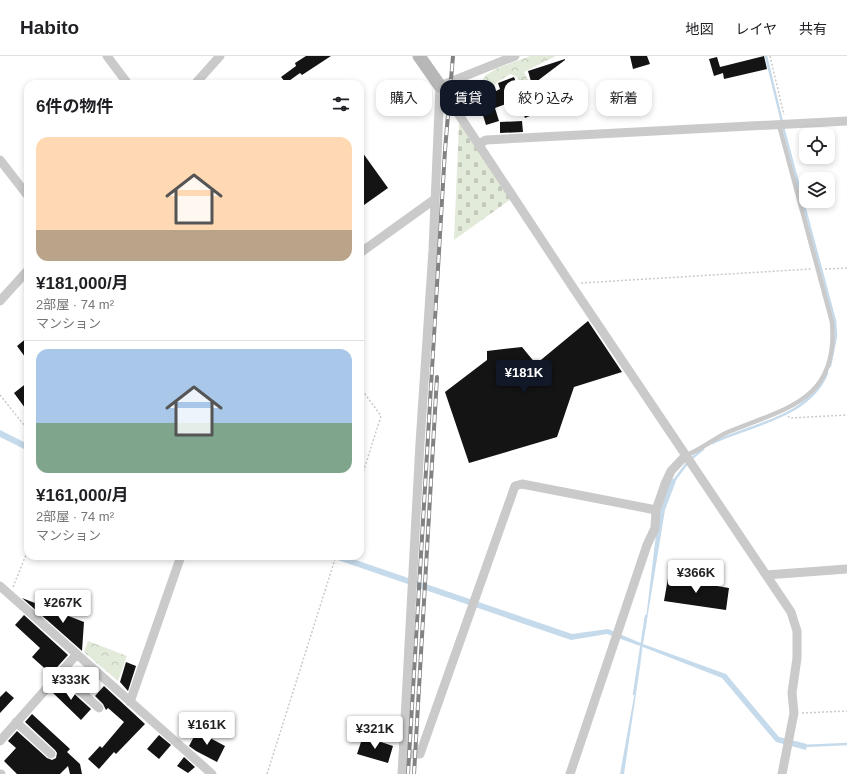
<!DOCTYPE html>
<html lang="ja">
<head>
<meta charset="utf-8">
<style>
  :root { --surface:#fff; --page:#f2f2f2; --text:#202124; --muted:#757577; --line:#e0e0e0; --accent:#111827 }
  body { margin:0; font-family:Arial,"Noto Sans JP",sans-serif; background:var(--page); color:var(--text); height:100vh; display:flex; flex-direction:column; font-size:15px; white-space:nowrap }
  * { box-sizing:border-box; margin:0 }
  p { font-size:13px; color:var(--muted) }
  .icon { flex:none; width:22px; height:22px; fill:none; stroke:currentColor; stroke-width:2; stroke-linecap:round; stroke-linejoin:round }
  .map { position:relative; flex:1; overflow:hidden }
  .panel { position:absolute; left:24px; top:24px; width:340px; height:480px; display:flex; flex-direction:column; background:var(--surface); border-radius:12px; box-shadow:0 2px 6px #0003 }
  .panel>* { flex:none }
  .hud { position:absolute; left:376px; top:24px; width:380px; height:36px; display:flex; gap:8px }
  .tools { position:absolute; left:799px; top:72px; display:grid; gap:8px }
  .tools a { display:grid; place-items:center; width:36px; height:36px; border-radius:8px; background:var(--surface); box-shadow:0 2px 6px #0003; font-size:20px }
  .price { position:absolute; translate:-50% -34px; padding:0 9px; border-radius:4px; background:#fff; color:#222; font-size:13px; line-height:26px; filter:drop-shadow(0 1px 2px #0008) }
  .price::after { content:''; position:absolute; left:50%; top:24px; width:12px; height:9px; margin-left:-6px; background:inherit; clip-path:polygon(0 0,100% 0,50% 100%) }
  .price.selected { background:var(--accent); color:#fff }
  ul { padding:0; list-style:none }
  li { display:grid; align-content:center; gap:8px; height:212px; padding:0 12px }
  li+li { border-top:1px solid var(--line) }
  li span { display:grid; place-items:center; height:124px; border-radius:12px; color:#555 }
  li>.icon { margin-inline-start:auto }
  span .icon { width:72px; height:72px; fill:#fffc; stroke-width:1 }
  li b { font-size:17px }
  h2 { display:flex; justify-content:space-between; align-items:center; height:48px; padding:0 12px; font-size:17px }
  .chip { padding:0 14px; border-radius:12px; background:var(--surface); box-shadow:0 2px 6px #0003; font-size:14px; line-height:36px }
  .chip.selected { background:var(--accent); color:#fff }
  header { display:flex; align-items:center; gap:24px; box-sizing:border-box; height:56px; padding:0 20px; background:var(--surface); border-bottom:1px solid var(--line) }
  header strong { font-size:19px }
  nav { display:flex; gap:22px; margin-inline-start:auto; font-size:14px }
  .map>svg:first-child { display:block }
  .forest { fill:url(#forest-crowns) }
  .cemetery { fill:url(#cemetery-stones) }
  .water { fill:#c5daeb }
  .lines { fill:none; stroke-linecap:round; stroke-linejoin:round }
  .stream { stroke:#c5daeb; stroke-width:2.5 }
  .building { fill:#141414 }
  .path { stroke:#cacaca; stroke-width:1.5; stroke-dasharray:2 2; stroke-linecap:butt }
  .lane { stroke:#cacaca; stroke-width:4.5 }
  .street { stroke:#cacaca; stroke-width:9 }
  .secondary { stroke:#b7b7b7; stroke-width:13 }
  .rail-casing { stroke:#828282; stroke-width:4 }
  .rail { stroke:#fff; stroke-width:2.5; stroke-dasharray:8; stroke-linecap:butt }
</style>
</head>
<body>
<header>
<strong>Habito</strong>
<nav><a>地図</a><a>レイヤ</a><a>共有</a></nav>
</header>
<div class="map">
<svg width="847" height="718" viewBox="0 0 847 718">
  <defs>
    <pattern id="forest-crowns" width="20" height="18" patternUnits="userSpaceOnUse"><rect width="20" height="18" fill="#e2eada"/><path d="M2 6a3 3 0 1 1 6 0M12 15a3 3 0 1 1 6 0" fill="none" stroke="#c2c9bb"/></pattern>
    <pattern id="cemetery-stones" width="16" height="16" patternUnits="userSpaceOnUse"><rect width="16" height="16" fill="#e2eada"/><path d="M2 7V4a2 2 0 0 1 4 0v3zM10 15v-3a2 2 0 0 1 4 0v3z" fill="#c2c9bb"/></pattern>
  </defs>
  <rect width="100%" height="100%" fill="#fff"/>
  <!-- forest -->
  <path class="forest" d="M530,0H556L524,16L532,33L525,36L517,21L510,18L496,27L485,41L486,49L479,51L475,35L486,19L498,12Z
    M88,585L127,600L118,625L84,596Z"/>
  <!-- cemetery -->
  <path class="cemetery" d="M459,67L511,143L454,184Z"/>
  <!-- water -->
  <path class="water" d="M0,374L28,388V395L0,381Z
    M671,422L676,425L665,454L643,588L726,618L779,681L807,688L806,694L776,686L722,622L643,591L624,718H620L643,591L607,578L571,584L326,500H344L572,578L608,573L643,588L659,453Z"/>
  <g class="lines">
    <!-- stream -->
    <path class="stream" d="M766,0L782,66
      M783,71L835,265L836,280L830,310
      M712,387C750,369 810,361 827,317
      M691,403L703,393
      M673,426L688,406
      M634,638L646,560
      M803,690L847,688"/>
  </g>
  <!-- building -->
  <path class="building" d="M306,0H331L302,19L300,17L286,27L281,21L296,10L295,7Z
    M630,0H647L650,8L633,13Z
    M764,0L767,13L724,23L723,17L714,20L709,3L717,1L720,11Z
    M565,3V4L532,29L528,15Z
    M514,21L522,42L495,52L490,38L500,33L498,27Z
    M563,24L567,40L554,44L550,27Z
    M526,44L532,59L525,62L519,47Z
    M494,49L499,65L486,69L481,53Z
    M522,65L523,76L500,77V66Z
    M360,93L388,132L364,149L360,144Z
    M588,265L622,316L574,331L557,381L469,407L445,336L487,304V295L522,291L536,308Z
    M28,281V305L17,290Z
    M28,326V356L14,337Z
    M668,522L729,532L726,554L664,545Z
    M22,542L84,566L82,595L81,594Z
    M24,559L68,599L51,618L32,601L40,592L15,569Z
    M126,606L136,610L128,635L120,626Z
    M61,626L91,653L81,664L52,636Z
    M104,630L145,668L116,698L114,696L99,713L88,703L100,690L102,692L124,666L108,652L106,654L103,648L95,640Z
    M6,635L14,642L0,657V641Z
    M32,658L70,693L67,696L80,708L82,718H70L68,710L60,718H17L4,705L16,692L8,685L17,675L47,702L52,704L56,702L57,697L55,694L25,666Z
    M197,675L225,690L217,706L196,695L189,690Z
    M159,679L171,689L159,703L147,693Z
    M363,680L393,690L388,707L357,698Z
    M184,701L195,711L188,717L177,710Z"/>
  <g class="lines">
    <!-- path -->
    <path class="path" d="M770,0L784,59
      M825,213L847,212
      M581,227L811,213
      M360,331L381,360L360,426
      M0,339L28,374
      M788,360L790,362L847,359
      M13,531L28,494
      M802,657L847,655
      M267,718L336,500"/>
    <!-- lane -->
    <path class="lane" d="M686,399C696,397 716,381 728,376C786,352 839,345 832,266L779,69"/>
    <!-- street -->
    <path class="street" d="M107,0L128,28
      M195,28L220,0
      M440,30L572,230L791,556L797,575V602L792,637L794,657L782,718
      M440,30L515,0
      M479,88L486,84L847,65
      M0,104L28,140
      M360,197L435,143
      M0,245L28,214
      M766,519L847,513
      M0,530L212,718
      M60,617L99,652
      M130,646L181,500
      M16,666L51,698
      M0,685L77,598
      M403,698H420L515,430L522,428L656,454
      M0,718H1
      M402,718L420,387L433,194L440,30
      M570,718L647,489L655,472L656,454L665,428L671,415L686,399"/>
    <!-- secondary -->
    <path class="secondary" d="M419,0L440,30"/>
    <!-- rail casing -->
    <g class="rail-casing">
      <path id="rail" d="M408,718L445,94L453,0
        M414,718L437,321"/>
    </g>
    <!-- rail -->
    <use href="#rail" class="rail"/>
  </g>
</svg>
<div class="tools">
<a><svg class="icon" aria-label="locate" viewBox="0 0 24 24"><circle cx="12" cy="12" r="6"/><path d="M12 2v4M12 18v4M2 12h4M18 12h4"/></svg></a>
<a><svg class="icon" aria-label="layers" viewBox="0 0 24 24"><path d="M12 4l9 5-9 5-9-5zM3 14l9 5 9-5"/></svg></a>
</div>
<b class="price selected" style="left:524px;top:338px">¥181K</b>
<b class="price" style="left:696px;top:538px">¥366K</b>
<b class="price" style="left:63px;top:568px">¥267K</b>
<b class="price" style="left:71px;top:645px">¥333K</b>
<b class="price" style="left:207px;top:690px">¥161K</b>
<b class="price" style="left:375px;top:694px">¥321K</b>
<div class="hud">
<a class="chip">購入</a>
<a class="chip selected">賃貸</a>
<a class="chip">絞り込み</a>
<a class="chip">新着</a>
</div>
<section class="panel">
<h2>6件の物件<svg class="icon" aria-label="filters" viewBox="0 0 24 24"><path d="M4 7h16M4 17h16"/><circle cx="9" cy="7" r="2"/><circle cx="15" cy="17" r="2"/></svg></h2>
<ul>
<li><span style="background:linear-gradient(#ffd9b3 75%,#b9a48a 0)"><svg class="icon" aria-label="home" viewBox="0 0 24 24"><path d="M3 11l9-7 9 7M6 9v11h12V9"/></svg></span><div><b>¥181,000/月</b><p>2部屋 · 74 m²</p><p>マンション</p></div></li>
<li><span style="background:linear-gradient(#a9c7e8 60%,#7fa58c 0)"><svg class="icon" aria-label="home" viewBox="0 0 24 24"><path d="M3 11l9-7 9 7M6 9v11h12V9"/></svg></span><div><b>¥161,000/月</b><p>2部屋 · 74 m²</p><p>マンション</p></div></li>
</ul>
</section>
</div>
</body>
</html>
